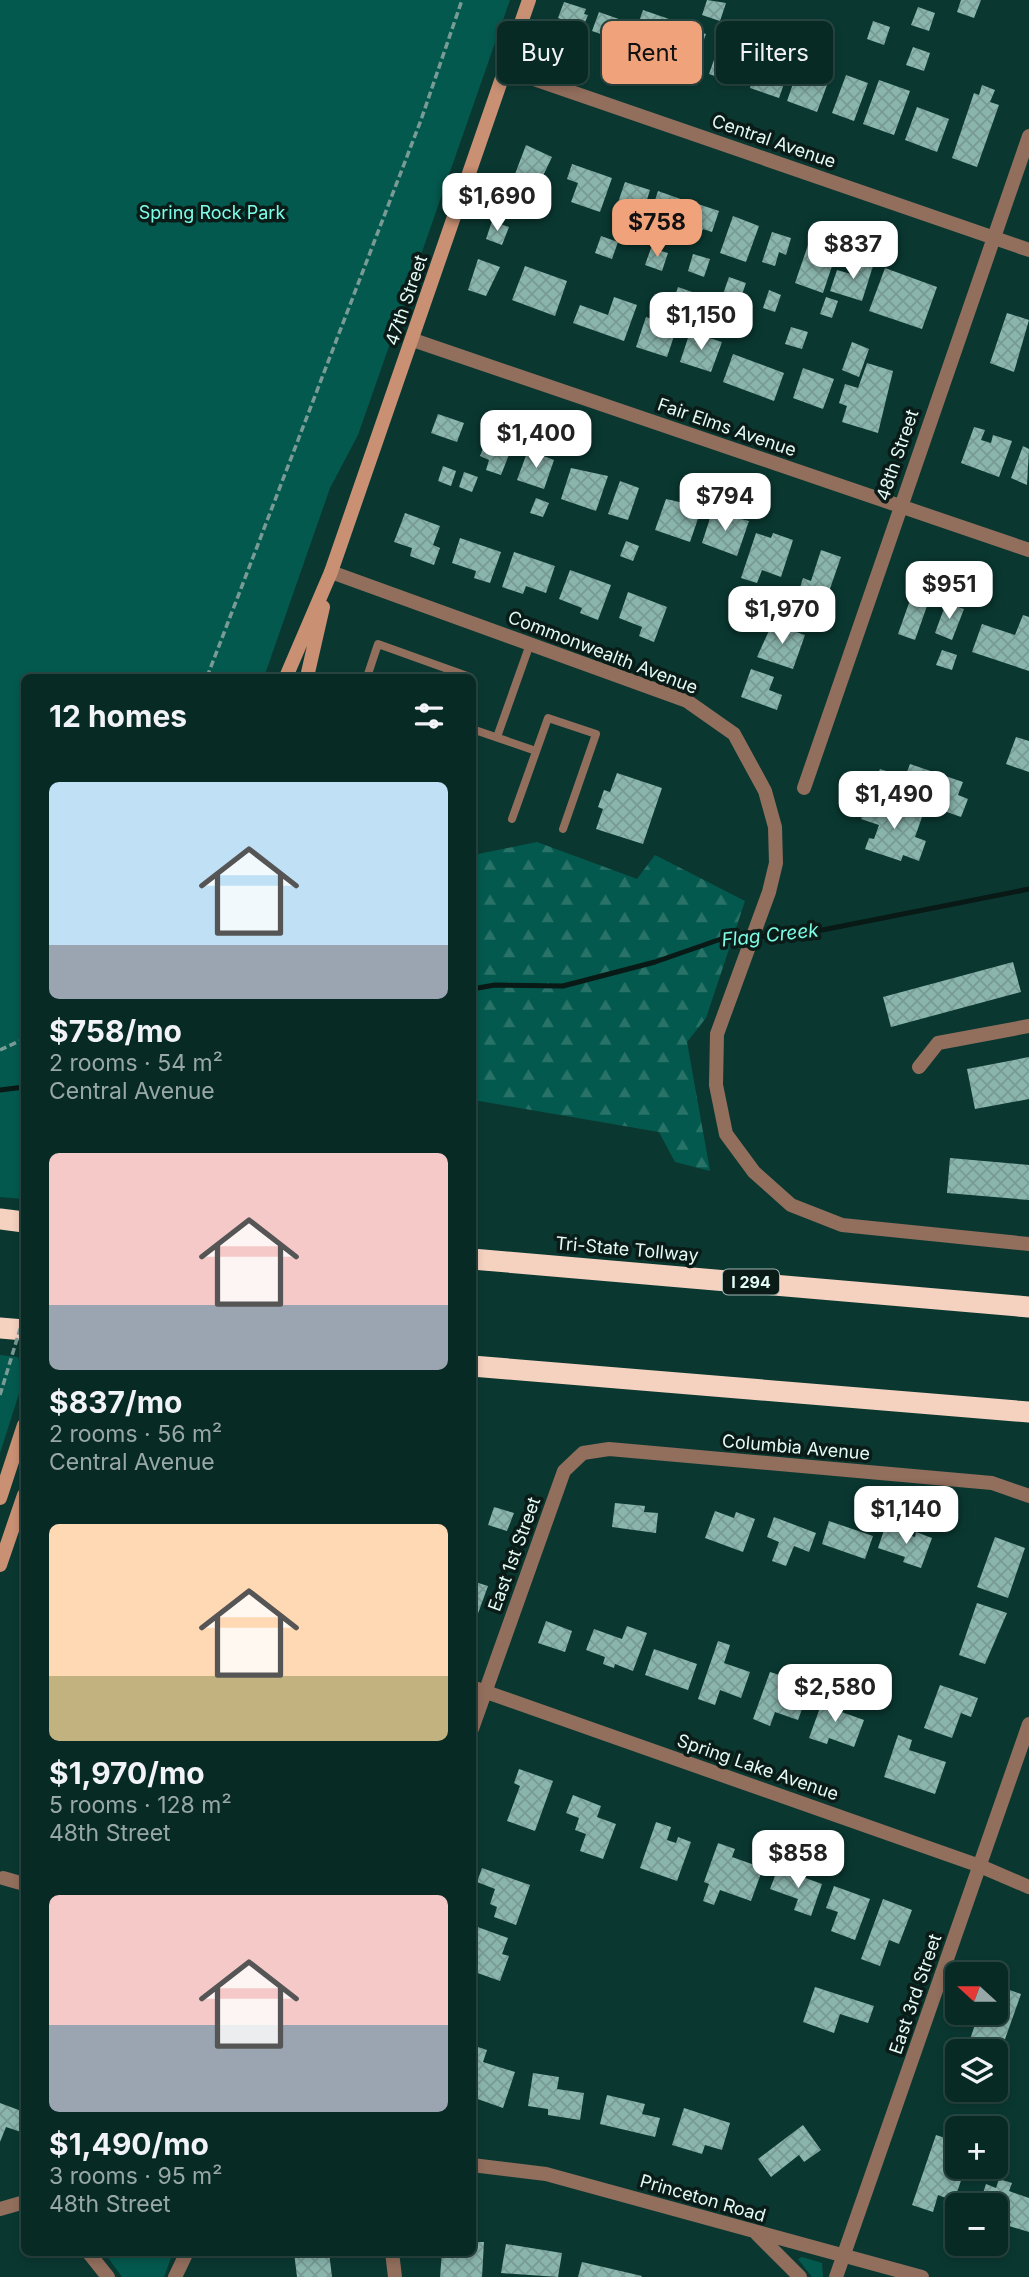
<!DOCTYPE html>
<html lang="en">
<head>
<meta charset="utf-8">
<style>
  :root { --surface:#082a25; --page:#11322d; --text:#f1f3f6; --muted:#98a7a7; --line:#294642; --accent:#f0a27a }
  body { margin:0; font-family:Inter,sans-serif; background:var(--page); color:var(--text); height:100vh; display:flex; flex-direction:column; font-size:26px; white-space:nowrap }
  * { box-sizing:border-box; margin:0 }
  p { font-size:23px; color:var(--muted) }
  .icon { flex:none; width:38px; height:38px; fill:none; stroke:currentColor; stroke-width:2; stroke-linecap:round; stroke-linejoin:round }
  .map { position:relative; flex:1; overflow:hidden }
  .details { position:absolute; left:21px; top:674px; width:455px; height:1582px; display:flex; flex-direction:column; background:var(--surface); border-radius:10px; box-shadow:0 4px 10px #0003,0 0 0 2px var(--line) }
  .details>* { flex:none }
  .banner { position:absolute; left:497px; top:21px; width:427px; height:63px; display:flex; gap:14px }
  .needle { width:46px; rotate:291deg }
  .fabs { position:absolute; left:945px; top:1962px; display:grid; gap:14px }
  .fabs a { display:grid; place-items:center; width:63px; height:63px; border-radius:10px; background:var(--surface); box-shadow:0 4px 10px #0003,0 0 0 2px var(--line); font-size:35px }
  .price { position:absolute; translate:-50% -60px; padding:0 16px; border-radius:14px; background:#fff; color:#222; font-size:23px; line-height:46px; filter:drop-shadow(0 2px 4px #0008) }
  .price::after { content:''; position:absolute; left:50%; top:42px; width:21px; height:16px; margin-left:-10px; background:inherit; clip-path:polygon(0 0,100% 0,50% 100%) }
  .price.current { background:var(--accent); color:#111 }
  ul { padding:0; list-style:none }
  li { display:grid; align-content:center; gap:14px; height:371px; padding:0 28px }
  li span { display:grid; place-items:center; height:217px; border-radius:10px; color:#555 }
  li>.icon { margin-inline-start:auto }
  span .icon { width:126px; height:126px; fill:#fffc; stroke-width:1 }
  li b { font-size:30px }
  h2 { display:flex; justify-content:space-between; align-items:center; height:84px; padding:0 28px; font-size:30px }
  .tag { padding:0 24px; border-radius:10px; background:var(--surface); box-shadow:0 4px 10px #0003,0 0 0 2px var(--line); font-size:24px; line-height:63px }
  .tag.current { background:var(--accent); color:#111 }
  .map>svg:first-child { display:block }
  .green { fill:#04594e }
  .forest { fill:url(#forest-firs) }
  .lines { fill:none; stroke-linecap:round; stroke-linejoin:round }
  .stream { stroke:#081916; stroke-width:5 }
  .building { fill:url(#building-cross-hatch) }
  .path { stroke:#799b95; stroke-width:3.5; stroke-dasharray:7 3.5; stroke-linecap:butt }
  .lane { stroke:#926e5c; stroke-width:8 }
  .street { stroke:#926e5c; stroke-width:14 }
  .secondary { stroke:#c99073; stroke-width:14 }
  .highway { stroke:#f5d1bf; stroke-width:21 }
  .path-bridge { stroke:#799b95; stroke-width:3.5; stroke-dasharray:7 3.5; stroke-linecap:butt }
  .labels { text-anchor:middle; dominant-baseline:central; stroke-width:7; stroke-linejoin:round; paint-order:stroke }
  .shield { fill:#0a1b18; stroke:#a3b7b3; stroke-width:2 }
  .shield-label { font-size:16px; font-weight:bold; fill:#e4faf5 }
  .street-label { font-size:18px; fill:#e4faf5; stroke:#0a1b18 }
  .park-label { font-size:18px; fill:#7efee8; stroke:#0a1b18 }
  .water-label { font-size:19px; font-style:italic; fill:#7efee7; stroke:#0a1b18 }
</style>
</head>
<body>
<div class="map">
<svg width="1029" height="2277" viewBox="0 0 1029 2277">
  <defs>
    <pattern id="forest-firs" width="22" height="20" patternUnits="userSpaceOnUse" patternTransform="scale(1.75)"><rect width="22" height="20" fill="#04594e"/><path d="M5 1l3.5 6h-7zM16 11l3.5 6h-7z" fill="#287268"/></pattern>
    <pattern id="building-cross-hatch" width="8" height="8" patternUnits="userSpaceOnUse" patternTransform="scale(1.75)"><rect width="8" height="8" fill="#89b5ac"/><path d="M0 0l8 8M0 8l8-8" fill="none" stroke="#789a94"/></pattern>
  </defs>
  <rect width="100%" height="100%" fill="#0a3831"/>
  <!-- green -->
  <path class="green" d="M0,0H510L358,435L330,488L264,677H24V1199L0,1197Z
    M0,1355L18,1357L24,1378L0,1453Z
    M104,2252H173L164,2277H122Z
    M802,2257L822,2263L823,2277H812L798,2259Z"/>
  <!-- forest -->
  <path class="forest" d="M537,842L637,879L655,855L745,901L706,1018L687,1042L710,1171L675,1162L659,1132L473,1100V855Z"/>
  <g class="lines">
    <!-- stream -->
    <path class="stream" d="M472,989L495,985L563,986L655,962L721,939L802,934L1029,889
      M0,1090L24,1087"/>
  </g>
  <!-- building -->
  <path class="building" d="M707,0L726,3L720,21L702,15Z
    M961,0H981L974,18L957,12Z
    M564,2L586,9L584,14L588,15L583,27L558,18Z
    M918,7L935,13L929,31L911,25Z
    M643,10L669,19L656,54L631,45Z
    M599,12L627,22L621,41L592,31Z
    M873,21L890,27L884,45L867,39Z
    M678,24L706,34L694,67L666,57Z
    M742,35L754,39L738,84L709,74L722,37L739,43Z
    M913,47L930,53L924,71L906,65Z
    M759,62L788,72L779,98L750,88Z
    M818,63L833,69L817,112L787,101L796,75L812,81Z
    M846,75L868,83L854,121L832,113Z
    M879,80L910,91L894,135L863,124Z
    M982,85L995,90L990,102L999,105L977,167L952,158L974,93L979,95Z
    M917,107L949,119L937,152L905,140Z
    M526,145L552,157L530,203L517,198L525,178L515,174Z
    M572,164L612,178L600,212L571,202L578,183L567,179Z
    M625,182L650,190L639,225L613,217Z
    M658,191L689,202L679,232L648,221Z
    M695,203L719,211L712,232L703,229L698,241L684,236Z
    M733,216L759,226L746,262L720,253Z
    M492,221L509,227L502,245L486,239Z
    M772,232L791,238L786,255L779,252L775,266L762,262Z
    M601,236L618,242L612,259L595,253Z
    M808,245L836,254L823,293L795,283Z
    M651,248L668,253L662,271L645,265Z
    M693,254L710,259L704,277L688,271Z
    M478,259L500,267L486,296L468,290Z
    M855,260L873,266L862,301L830,291L837,270L851,274Z
    M525,266L567,281L555,316L512,300Z
    M885,268L937,287L922,329L869,311Z
    M729,277L746,283L740,300L723,294Z
    M678,287L695,293L689,310L672,304Z
    M769,290L781,295L775,312L763,308Z
    M614,297L637,305L624,341L573,323L580,305L608,315Z
    M826,297L838,301L832,318L820,314Z
    M721,299L738,305L733,322L715,316Z
    M1007,313L1029,320L1014,372L990,363Z
    M646,317L677,327L667,357L636,347Z
    M791,327L808,332L802,349L785,344Z
    M690,332L722,342L711,372L680,362Z
    M852,342L869,349L859,377L842,370Z
    M733,354L784,373L774,401L723,382Z
    M867,363L893,371L878,433L842,422L847,406L839,403L845,384L858,388Z
    M803,368L834,379L823,409L793,398Z
    M438,414L464,423L457,442L431,433Z
    M974,427L985,430L981,440L991,443L993,435L1012,441L999,477L961,463Z
    M487,438L512,447L501,475L486,470L489,460L480,456Z
    M1023,446L1029,449L1027,485L1011,478Z
    M528,450L554,460L544,489L517,480Z
    M443,466L456,471L451,486L438,481Z
    M571,468L608,476L596,511L561,499Z
    M464,472L478,477L472,492L459,487Z
    M620,481L639,488L628,520L608,514Z
    M536,498L549,503L543,517L530,513Z
    M666,499L702,507L690,542L655,530Z
    M712,512L749,521L737,556L702,543Z
    M405,513L440,526L433,545L440,548L434,565L410,556L412,548L394,542Z
    M756,533L771,538L773,533L793,540L781,577L762,570L757,583L741,578Z
    M460,538L501,552L490,583L474,578L476,571L452,563Z
    M626,541L639,546L633,561L620,556Z
    M821,550L841,557L825,603L798,594L803,578L811,581Z
    M514,552L555,566L546,593L526,586L523,594L502,587Z
    M570,570L611,585L598,620L580,613L582,608L559,599Z
    M916,583L933,589L915,640L898,634Z
    M628,592L667,607L654,642L639,636L642,627L619,618Z
    M946,603L964,609L952,640L935,633Z
    M1023,615L1029,617V671L972,652L982,624L1015,635Z
    M772,624L805,635L793,669L757,657Z
    M942,650L957,655L952,670L936,665Z
    M751,669L774,677L769,690L782,695L777,710L741,697Z
    M1016,737L1029,741V772L1006,764Z
    M910,764L963,782L958,795L968,799L961,817L873,786L880,769L905,777Z
    M617,773L662,788L643,844L596,829L603,809L598,807L604,790L610,792Z
    M868,798L922,817L915,837L926,841L919,861L903,855L901,861L865,849L869,838L874,839L879,825L861,819Z
    M1013,962L1021,992L891,1027L883,997Z
    M1029,1057V1099L975,1109L967,1069Z
    M950,1158L1029,1165V1200L947,1193Z
    M615,1503L645,1506L644,1512L658,1513L656,1533L612,1527Z
    M494,1507L514,1513L507,1531L488,1525Z
    M715,1511L734,1518L736,1512L755,1519L743,1552L705,1538Z
    M774,1517L816,1533L809,1552L794,1546L786,1566L772,1561L779,1542L767,1537Z
    M829,1521L873,1536L865,1559L822,1544Z
    M885,1527L915,1537L916,1532L932,1538L921,1568L903,1562L905,1557L878,1548Z
    M995,1537L1025,1548L1008,1598L977,1587Z
    M472,1581L488,1586L476,1619L472,1618Z
    M977,1603L1007,1613L985,1664L959,1655Z
    M546,1621L572,1631L565,1652L538,1643Z
    M627,1626L647,1633L633,1671L615,1664L614,1668L603,1664L605,1657L586,1650L594,1629L622,1639Z
    M718,1641L730,1645L724,1663L750,1672L741,1698L720,1690L715,1705L698,1699Z
    M654,1649L697,1664L688,1690L645,1675Z
    M770,1672L795,1680L792,1687L808,1693L798,1720L775,1712L770,1726L753,1719Z
    M940,1685L978,1698L971,1717L961,1713L952,1738L924,1728Z
    M825,1694L840,1699L836,1710L864,1720L854,1747L829,1738L827,1744L809,1738Z
    M898,1735L912,1740L909,1750L946,1762L935,1794L884,1777Z
    M519,1769L553,1781L535,1831L507,1821L520,1786L514,1783Z
    M573,1795L601,1806L597,1817L616,1824L603,1859L580,1851L586,1834L575,1830L579,1818L566,1813Z
    M656,1822L671,1827L667,1840L676,1843L678,1837L691,1842L677,1881L640,1868Z
    M718,1843L735,1849L732,1857L763,1868L751,1901L720,1890L714,1905L703,1901L709,1884L704,1882Z
    M482,1868L530,1885L516,1925L494,1917L497,1907L490,1904L495,1889L477,1882Z
    M778,1868L822,1884L811,1916L794,1910L798,1899L770,1889Z
    M834,1886L870,1899L855,1940L831,1931L838,1912L826,1908Z
    M883,1899L912,1910L899,1944L889,1940L880,1966L861,1959Z
    M472,1925L508,1938L502,1954L509,1956L500,1981L472,1971Z
    M996,1985L1021,1994L998,2059L996,2051L967,2048L978,2016L985,2018L987,2012H996Z
    M815,1987L874,2006L868,2023L840,2014L834,2033L803,2022Z
    M472,2045L487,2050L483,2062L515,2072L503,2108L472,2097Z
    M533,2073L559,2077L557,2089L584,2093L580,2120L548,2115V2109L528,2106Z
    M607,2095L645,2104L642,2114L660,2118L655,2137L600,2124Z
    M0,2103L24,2112V2133L6,2127L0,2142Z
    M684,2108L730,2123L722,2150L705,2145L702,2154L672,2145Z
    M803,2125L821,2150L804,2162L799,2155L771,2177L758,2159Z
    M936,2135L957,2142L954,2154L957,2155V2166H966L954,2201L938,2195L933,2212L912,2205Z
    M999,2179L1012,2183L1009,2191L1029,2198V2232L1009,2226L1011,2221L996,2216V2205H979L986,2184L996,2188Z
    M472,2242H484L482,2277H440L442,2252H472Z
    M506,2244L562,2253L558,2277L501,2273Z
    M294,2252H329L332,2277H297Z
    M582,2262L642,2276L641,2277H578Z"/>
  <g class="lines">
    <!-- path -->
    <path class="path" d="M207,677L421,120L462,0
      M0,1050L24,1039"/>
    <!-- lane -->
    <path class="lane" d="M367,677L378,644L470,677
      M472,729L536,751
      M497,737L530,644
      M512,819L548,718L596,734L563,829"/>
    <!-- street -->
    <path class="street" d="M505,69L1029,250
      M413,340L1029,550
      M331,572L687,701L734,734L765,791L775,827L776,863L769,892L717,1034L716,1085L726,1134L754,1172L791,1205L842,1225L1029,1244
      M804,788L1029,136
      M919,1067L938,1043L1029,1026
      M472,1687L980,1866L1029,1887
      M472,1729L564,1471L583,1453L609,1449L992,1483L1029,1496
      M3,1878L24,1884
      M472,2165L546,2174L922,2277
      M0,2209L21,2203L24,2205
      M757,2234L800,2277
      M88,2252L108,2277
      M392,2252L395,2277
      M175,2277L187,2252
      M836,2277L1029,1724"/>
    <!-- secondary -->
    <path class="secondary" d="M286,677L331,572L529,0
      M307,677L323,607
      M0,1498L24,1425
      M0,1565L24,1495"/>
    <!-- highway -->
    <path class="highway" d="M0,1219L24,1222
      M472,1259L1029,1307
      M0,1328L24,1330
      M472,1366L1029,1412"/>
    <!-- path-bridge -->
    <path class="path-bridge" d="M0,1395L24,1316"/>
  </g>
  <g class="labels">
    <!-- shield labels -->
    <rect class="shield" x="723" y="1269.5" width="56" height="25" rx="5"/>
    <g class="shield-label">
      <text x="751" y="1282">I 294</text>
    </g>
    <!-- street labels -->
    <g class="street-label">
      <text transform="translate(774 141) rotate(19)">Central Avenue</text>
      <text transform="translate(406 300) rotate(-71)">47th Street</text>
      <text transform="translate(727 427) rotate(19)">Fair Elms Avenue</text>
      <text transform="translate(897 455) rotate(-71)">48th Street</text>
      <text transform="translate(603 652) rotate(21)">Commonwealth Avenue</text>
      <text transform="translate(627 1249) rotate(5)">Tri-State Tollway</text>
      <text transform="translate(796 1447) rotate(5)">Columbia Avenue</text>
      <text transform="translate(514 1554) rotate(-70)">East 1st Street</text>
      <text transform="translate(758 1767) rotate(19)">Spring Lake Avenue</text>
      <text transform="translate(915 1994) rotate(-71)">East 3rd Street</text>
      <text transform="translate(703 2198) rotate(16)">Princeton Road</text>
    </g>
    <!-- park labels -->
    <g class="park-label">
      <text x="212" y="212">Spring Rock Park</text>
    </g>
    <!-- water labels -->
    <g class="water-label">
      <text transform="translate(770 935) rotate(-6)">Flag Creek</text>
    </g>
  </g>
</svg>
<div class="fabs">
<a><svg class="needle" viewBox="-14 -14 28 28"><path d="M0-13l5 13h-10z" fill="#e53935"/><path d="M0 13l5-13h-10z" fill="#98a7a7"/></svg></a>
<a><svg class="icon" aria-label="layers" viewBox="0 0 24 24"><path d="M12 4l9 5-9 5-9-5zM3 14l9 5 9-5"/></svg></a>
<a>+</a>
<a>−</a>
</div>
<b class="price" style="left:497px;top:233px">$1,690</b>
<b class="price current" style="left:657px;top:259px">$758</b>
<b class="price" style="left:853px;top:281px">$837</b>
<b class="price" style="left:701px;top:352px">$1,150</b>
<b class="price" style="left:536px;top:470px">$1,400</b>
<b class="price" style="left:725px;top:533px">$794</b>
<b class="price" style="left:949px;top:621px">$951</b>
<b class="price" style="left:782px;top:646px">$1,970</b>
<b class="price" style="left:894px;top:831px">$1,490</b>
<b class="price" style="left:906px;top:1546px">$1,140</b>
<b class="price" style="left:835px;top:1724px">$2,580</b>
<b class="price" style="left:798px;top:1890px">$858</b>
<div class="banner">
<a class="tag">Buy</a>
<a class="tag current">Rent</a>
<a class="tag">Filters</a>
</div>
<section class="details">
<h2>12 homes<svg class="icon" aria-label="filters" viewBox="0 0 24 24"><path d="M4 7h16M4 17h16"/><circle cx="9" cy="7" r="2"/><circle cx="15" cy="17" r="2"/></svg></h2>
<ul>
<li><span style="background:linear-gradient(#bfe0f5 75%,#9aa5b1 0)"><svg class="icon" aria-label="home" viewBox="0 0 24 24"><path d="M3 11l9-7 9 7M6 9v11h12V9"/></svg></span><div><b>$758/mo</b><p>2 rooms · 54 m²</p><p>Central Avenue</p></div></li>
<li><span style="background:linear-gradient(#f6c9c9 70%,#9aa5b1 0)"><svg class="icon" aria-label="home" viewBox="0 0 24 24"><path d="M3 11l9-7 9 7M6 9v11h12V9"/></svg></span><div><b>$837/mo</b><p>2 rooms · 56 m²</p><p>Central Avenue</p></div></li>
<li><span style="background:linear-gradient(#ffd9b3 70%,#c2b280 0)"><svg class="icon" aria-label="home" viewBox="0 0 24 24"><path d="M3 11l9-7 9 7M6 9v11h12V9"/></svg></span><div><b>$1,970/mo</b><p>5 rooms · 128 m²</p><p>48th Street</p></div></li>
<li><span style="background:linear-gradient(#f6c9c9 60%,#9aa5b1 0)"><svg class="icon" aria-label="home" viewBox="0 0 24 24"><path d="M3 11l9-7 9 7M6 9v11h12V9"/></svg></span><div><b>$1,490/mo</b><p>3 rooms · 95 m²</p><p>48th Street</p></div></li>
</ul>
</section>
</div>
</body>
</html>
